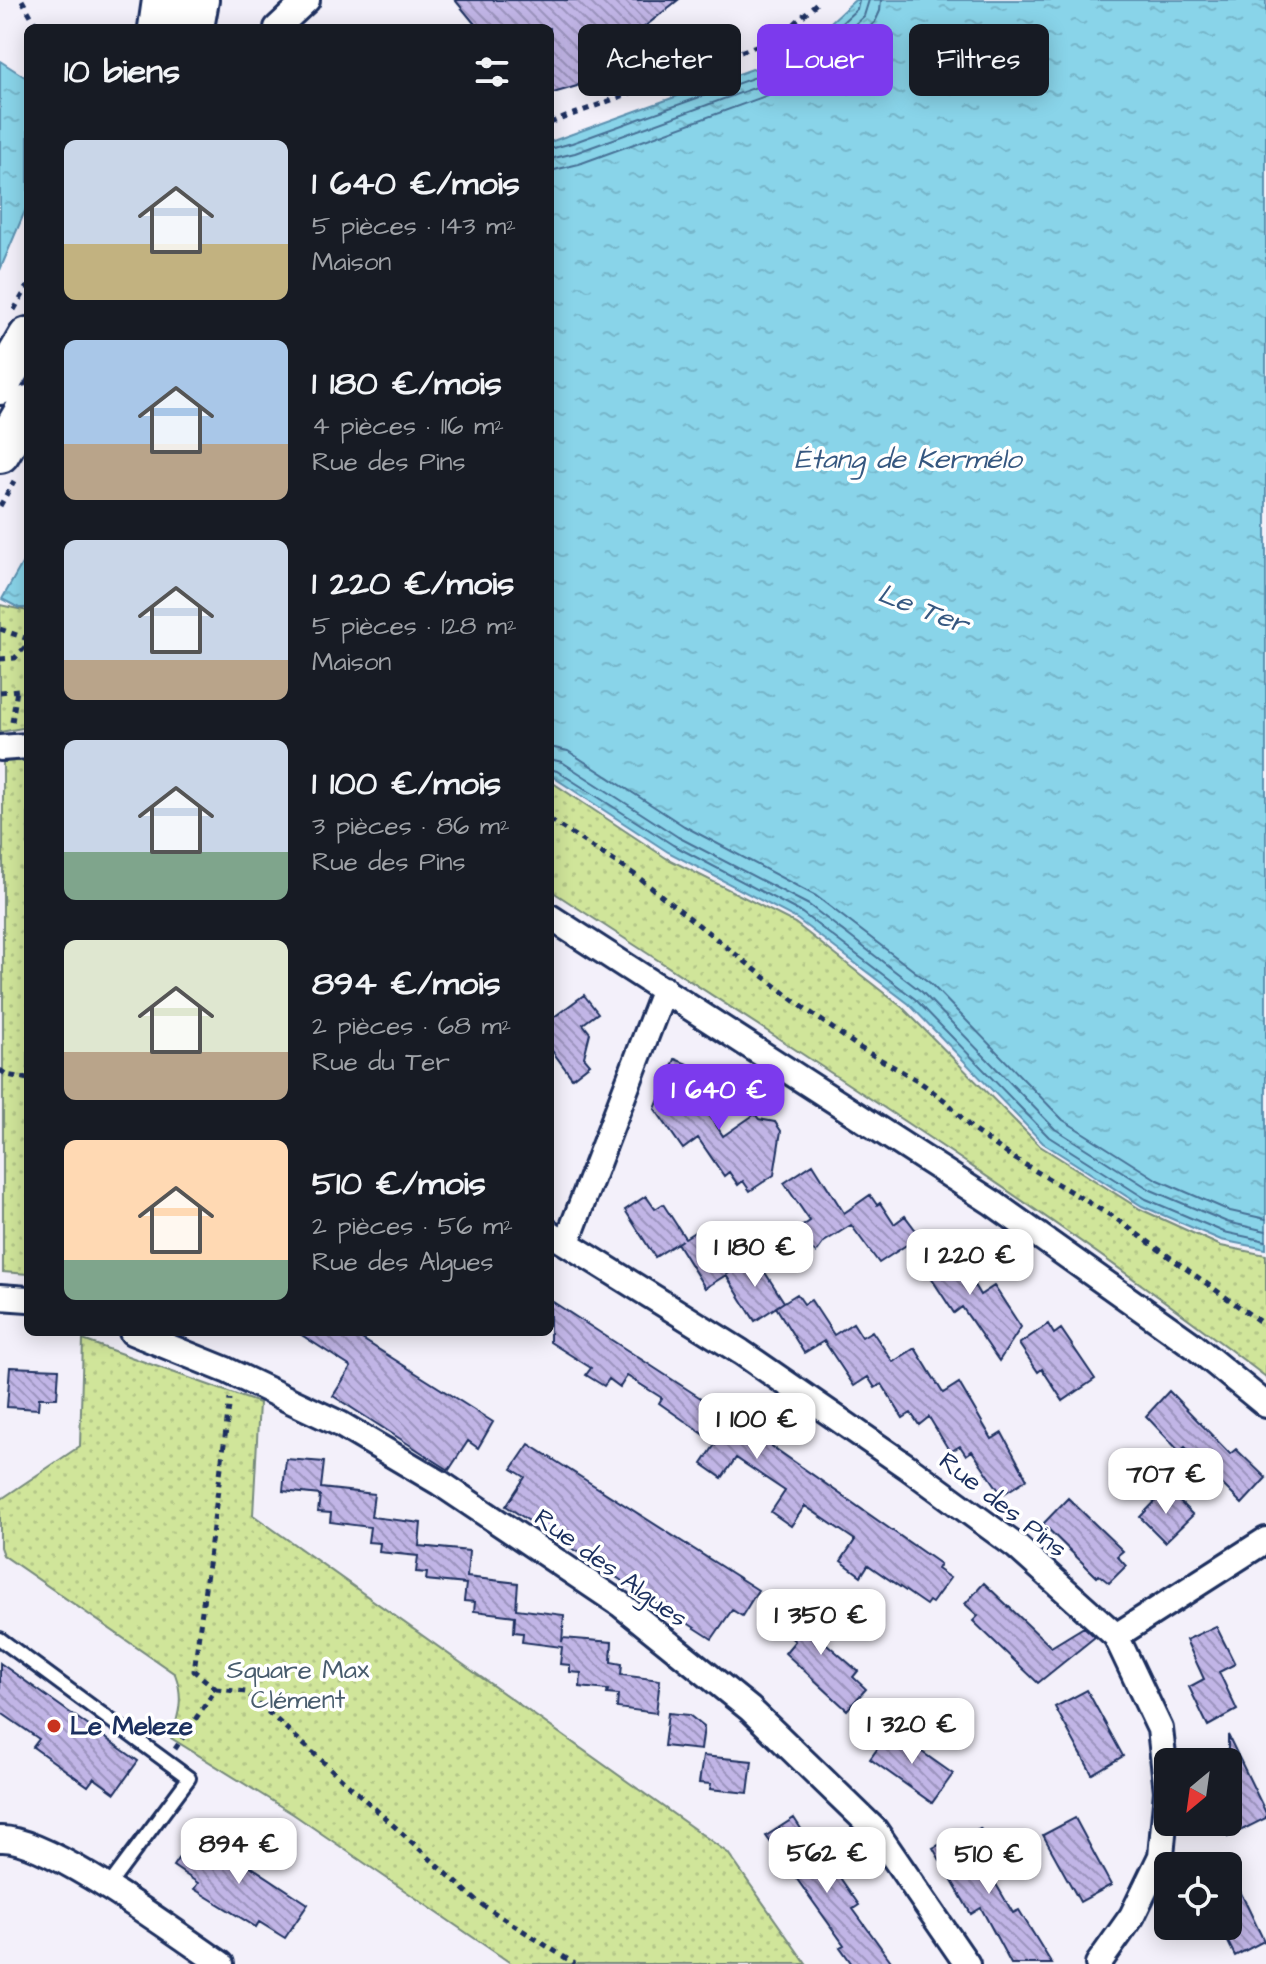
<!DOCTYPE html>
<html lang="fr">
<head>
<meta charset="utf-8">
<style>
  :root { --surface:#171b24; --page:#242831; --text:#f1f3f6; --muted:#9ea1a6; --accent:#7c3aed }
  body { margin:0; font-family:"Architects Daughter",sans-serif; background:var(--page); color:var(--text); height:100vh; display:flex; flex-direction:column; font-size:30px; white-space:nowrap }
  * { box-sizing:border-box; margin:0 }
  p { font-size:26px; color:var(--muted) }
  .icon { flex:none; width:44px; height:44px; fill:none; stroke:currentColor; stroke-width:2; stroke-linecap:round; stroke-linejoin:round }
  .map { position:relative; flex:1; overflow:hidden }
  .details { position:absolute; left:24px; top:24px; width:530px; height:1312px; display:flex; flex-direction:column; background:var(--surface); border-radius:12px; box-shadow:0 4px 20px #0003 }
  .details>* { flex:none }
  .top-card { position:absolute; left:578px; top:24px; width:568px; height:72px; display:flex; gap:16px }
  .needle { width:52px; rotate:209deg }
  .buttons { position:absolute; left:1154px; top:1748px; display:grid; gap:16px }
  .buttons a { display:grid; place-items:center; width:88px; height:88px; border-radius:12px; background:var(--surface); box-shadow:0 4px 20px #0003; font-size:40px }
  .price { position:absolute; translate:-50% -68px; padding:0 18px; border-radius:16px; background:#fff; color:#222; font-size:26px; line-height:52px; filter:drop-shadow(0 2px 4px #0008) }
  .price::after { content:''; position:absolute; left:50%; top:48px; width:24px; height:18px; margin-left:-12px; background:inherit; clip-path:polygon(0 0,100% 0,50% 100%) }
  .price.on { background:var(--accent); color:#fff }
  ul { padding:0; list-style:none }
  li { display:flex; align-items:center; gap:24px; height:200px; padding:0 40px }
  li span { display:grid; place-items:center; flex:none; width:224px; height:160px; border-radius:12px; color:#555 }
  li>.icon { margin-inline-start:auto }
  span .icon { width:96px; height:96px; fill:#fffc; stroke-width:1 }
  li b { font-size:34px }
  h2 { display:flex; justify-content:space-between; align-items:center; height:96px; padding:0 40px; font-size:34px }
  .tag { padding:0 28px; border-radius:12px; background:var(--surface); box-shadow:0 4px 20px #0003; font-size:28px; line-height:72px }
  .tag.on { background:var(--accent); color:#fff }
  .map>svg:first-child { display:block }
  .grass { fill:url(#grass-dots); stroke:#768a7c; stroke-width:2 }
  .water { fill:url(#water-ripples); stroke:#5d92b1; stroke-width:2 }
  .lines { fill:none; stroke-linecap:round; stroke-linejoin:round }
  .shore { stroke:#477196; stroke-width:2 }
  .building { fill:url(#building-back-hatch); stroke:#1b2f5e; stroke-width:2 }
  .lane-casing { stroke:#1b2f5e; stroke-width:18 }
  .street-casing { stroke:#1b2f5e; stroke-width:30 }
  .primary-casing { stroke:#1b2f5e; stroke-width:44 }
  .path { stroke:#1b2f5e; stroke-width:5; stroke-dasharray:6 6; stroke-linecap:butt }
  .lane { stroke:#fff; stroke-width:12 }
  .street { stroke:#fff; stroke-width:24 }
  .primary { stroke:#fff; stroke-width:38 }
  .poi-dot { fill:#c8321e; stroke:#fff; stroke-width:3 }
  .labels { text-anchor:middle; dominant-baseline:central; stroke-width:7; stroke-linejoin:round; paint-order:stroke }
  .street-label { font-size:26px; fill:#1b2f5e; stroke:#fff }
  .park-label { font-size:26px; fill:#485c6d; stroke:#fff }
  .poi-label { font-size:26px; font-weight:bold; fill:#1b2f5e; stroke:#fff; text-anchor:start }
  .water-label { font-size:28px; font-style:italic; fill:#365881; stroke:#fff }
</style>
</head>
<body>
<div class="map">
<svg width="1266" height="1964" viewBox="0 0 1266 1964">
  <defs>
    <pattern id="grass-dots" width="8" height="8" patternUnits="userSpaceOnUse" patternTransform="scale(2)"><rect width="8" height="8" fill="#d0e59a"/><path d="M2 2h.1M6 6h.1" fill="none" stroke="#b2c587" stroke-width="1.8" stroke-linecap="round"/></pattern>
    <pattern id="water-ripples" width="26" height="14" patternUnits="userSpaceOnUse" patternTransform="scale(2)"><rect width="26" height="14" fill="#89d4e9"/><path d="M2 4q2-2 4 0t4 0M15 11q2-2 4 0t4 0" fill="none" stroke="#76b6ca"/></pattern>
    <pattern id="building-back-hatch" width="6" height="6" patternUnits="userSpaceOnUse" patternTransform="scale(2)"><rect width="6" height="6" fill="#c1b5e6"/><path d="M-1 5l2 2M0 0l6 6M5-1l2 2" fill="none" stroke="#9c94be"/></pattern>
  </defs>
  <rect width="100%" height="100%" fill="#f3f0fa"/>
  <filter id="ink" filterUnits="userSpaceOnUse"><feTurbulence type="fractalNoise" baseFrequency=".0125" numOctaves="2"/><feDisplacementMap in="SourceGraphic" scale="16" xChannelSelector="R" yChannelSelector="G"/><feConvolveMatrix kernelMatrix="1 2 1 2 8 2 1 2 1" color-interpolation-filters="sRGB"/></filter>
  <g filter="url(#ink)">
    <!-- grass -->
    <path class="grass" d="M0,605L28,611V727L0,732Z
      M28,760V1274L3,1272V762Z
      M550,781L666,858L795,923L903,1008L1040,1146L1140,1209L1221,1246L1266,1255V1377C1037,1201 792,1048 550,890Z
      M83,1340L259,1403L253,1515L728,1853L806,1964H512L293,1814L171,1738C179,1715 184,1697 175,1674L3,1555L0,1547V1500L80,1446Z"/>
    <!-- water -->
    <path class="water" d="M855,0H1266V1249L1221,1240L1142,1206L1043,1143L909,1004L797,919L668,852L550,775V142L797,53Z
      M0,61L28,79V204L0,270Z
      M28,553V608H19L2,599Z"/>
    <g class="lines">
      <!-- shore -->
      <path class="shore" d="M550,149L572,143L800,61L857,9L859,0
        M550,159L575,153L806,69L864,16L869,0
        M550,171L579,164L812,79L875,22L880,11L881,0
        M550,747L568,751L684,826L816,896L930,983L1063,1120L1156,1179L1230,1211L1266,1219
        M550,759L562,762L678,837L809,905L922,992L1055,1129L1151,1190L1227,1222L1266,1231
        M550,769L557,771L673,845L802,913L915,999L1049,1137L1146,1199L1224,1232L1266,1241"/>
    </g>
    <!-- building -->
    <path class="building" d="M455,0H678L632,37L637,43L597,77L593,72L577,86L550,94V28H478Z
      M584,995L598,1013L583,1024L590,1033L584,1057L590,1064L572,1078L550,1048V1020Z
      M675,1059L697,1068L690,1084L723,1136L755,1114L759,1119L775,1122L781,1131L774,1175L750,1191L743,1181L738,1185L729,1172L724,1176L698,1138L683,1149L655,1109Z
      M813,1164L844,1213L870,1195L877,1205L880,1203L894,1224L905,1216L920,1236L879,1263L851,1225L824,1242L816,1253L789,1235L810,1221L784,1183Z
      M646,1196L655,1209L663,1204L685,1238L706,1225L734,1270L705,1288L677,1243L682,1240L655,1257L625,1210Z
      M944,1235L980,1295L994,1286L1021,1327L999,1361L962,1307L954,1313L916,1255Z
      M755,1257L784,1302L755,1321L726,1275Z
      M797,1294L804,1304L811,1300L834,1335L853,1323L862,1337L872,1331L893,1362L915,1348L943,1393L959,1383L992,1439L1002,1433L1027,1479L1002,1495L972,1451L966,1455L960,1446L950,1452L929,1417L919,1425L911,1413L903,1418L882,1384L875,1388L868,1377L854,1386L824,1341L804,1353L776,1307Z
      M550,1300L733,1419L940,1564L937,1569L950,1578L932,1603L929,1601L926,1605L868,1565L861,1576L841,1561L855,1540L805,1506L791,1526L771,1512L785,1491L736,1458L722,1478L702,1464L716,1443L659,1403L662,1398L627,1376L620,1387L609,1379L604,1386L586,1375L591,1368L550,1342Z
      M1048,1324L1054,1334L1061,1329L1095,1379L1063,1401L1042,1369L1038,1372L1019,1344Z
      M297,1332H351L493,1422L478,1448L468,1441L449,1470L333,1396L351,1367Z
      M10,1367L59,1369L57,1398H39L38,1409L7,1407Z
      M1169,1391L1230,1454L1236,1449L1266,1478L1242,1504L1185,1447L1180,1452L1146,1416Z
      M529,1444L758,1590L742,1616L732,1610L712,1639L506,1506L525,1477L512,1469Z
      M286,1459L324,1462L321,1488L374,1494L371,1517L421,1523L419,1546L469,1551L467,1577L518,1583L516,1609L564,1615L562,1642L563,1638L612,1642L611,1662L622,1664L621,1675L660,1680L656,1713L617,1708L618,1695L607,1694L608,1690L580,1687L581,1673L570,1672V1665L560,1664L562,1647L522,1642L523,1633L514,1632L515,1616L474,1611L475,1602L464,1601L466,1584L426,1580L427,1573L416,1572L418,1556L379,1552L380,1543L368,1542L370,1527L330,1522L331,1513L318,1512L320,1495L283,1491Z
      M1167,1489L1193,1515L1165,1542L1140,1517Z
      M1068,1498L1123,1551L1117,1556L1126,1566L1109,1583L1099,1575L1097,1577L1043,1524Z
      M984,1583L1051,1647L1084,1627L1095,1637L1038,1683L973,1621L978,1616L965,1604Z
      M800,1603L830,1629L821,1639L858,1671L853,1677L866,1689L847,1710L785,1653L795,1641L779,1627Z
      M1216,1626L1235,1664L1219,1672L1237,1710L1208,1726L1189,1687L1204,1679L1186,1640Z
      M0,1663L138,1761L115,1793L94,1778L88,1786L33,1747L39,1739L0,1712Z
      M1087,1690L1123,1756L1092,1774L1055,1707Z
      M668,1713L689,1715L704,1727L701,1750L664,1746Z
      M891,1730L953,1774L932,1803L870,1759Z
      M1228,1735L1266,1813V1818L1228,1837Z
      M703,1756L752,1761L748,1793L710,1789L711,1784L699,1783Z
      M794,1818L832,1876L836,1872L859,1905L853,1909L893,1964H852L840,1947L844,1945L766,1836Z
      M1075,1818L1111,1885L1080,1902L1043,1835Z
      M980,1828L995,1857L987,1861L993,1879L1013,1913L1019,1910L1052,1964H1011L981,1908L971,1914L933,1848L966,1831L968,1834Z
      M197,1831L308,1904L285,1938L259,1922L256,1927L194,1889L198,1883L173,1866Z
      M1228,1866L1264,1941L1235,1956L1220,1926H1228Z"/>
    <g class="lines">
      <!-- lane casing -->
      <g class="lane-casing">
        <path id="lane" d="M0,1639L189,1778L107,1888"/>
      </g>
      <!-- street casing -->
      <g class="street-casing">
        <path id="street" d="M277,28L307,0
          M0,748L28,746
          M550,917L993,1203L1194,1346L1266,1405
          M550,1233L741,1352L909,1468L1017,1547L1116,1636L1160,1729L1167,1791L1161,1856L1132,1916L1098,1964
          M567,1242L664,989
          M0,1297L28,1299
          M132,1332L226,1370L340,1424L440,1483L620,1604L750,1709L875,1830L967,1964
          M1116,1636L1266,1540
          M0,1839C46,1836 178,1935 221,1964"/>
      </g>
      <!-- primary casing -->
      <g class="primary-casing">
        <path id="primary" d="M158,28L162,0
          M194,28L199,0
          M0,385L28,337
          M0,453L28,405"/>
      </g>
      <!-- path -->
      <path class="path" d="M22,0L38,28
        M550,123L756,46L792,26L820,0
        M14,310L28,286
        M0,506L14,481
        M0,629L28,639
        M0,659L15,658L28,644
        M0,692L28,689
        M12,722L17,690
        M550,820L634,874L800,1005L860,1048L917,1080L947,1102L973,1130L1012,1157L1115,1218L1266,1326
        M0,1070L7,1075L28,1079
        M216,1689L194,1671L230,1399
        M175,1749L216,1689L246,1692L478,1902L575,1964"/>
      <!-- lane -->
      <use href="#lane" class="lane"/>
      <!-- street -->
      <use href="#street" class="street"/>
      <!-- primary -->
      <use href="#primary" class="primary"/>
    </g>
  </g>
  <!-- markers -->
  <circle class="poi-dot" cx="54" cy="1726" r="8"/>
  <g class="labels">
    <!-- street labels -->
    <g class="street-label">
      <text transform="translate(1003 1505) rotate(38)">Rue des Pins</text>
      <text transform="translate(611 1568) rotate(36)">Rue des Algues</text>
    </g>
    <!-- park labels -->
    <g class="park-label">
      <text x="298" y="1670">Square Max<tspan x="298" dy="30">Clément</tspan></text>
    </g>
    <!-- poi labels -->
    <g class="poi-label">
      <text x="70" y="1726">Le Meleze</text>
    </g>
    <!-- water labels -->
    <g class="water-label">
      <text x="908" y="459">Étang de Kermélo</text>
      <text transform="translate(923 609) rotate(21)">Le Ter</text>
    </g>
  </g>
</svg>
<div class="buttons">
<a><svg class="needle" viewBox="-14 -14 28 28"><path d="M0-13l5 13h-10z" fill="#e53935"/><path d="M0 13l5-13h-10z" fill="#9ea1a6"/></svg></a>
<a><svg class="icon" aria-label="locate" viewBox="0 0 24 24"><circle cx="12" cy="12" r="6"/><path d="M12 2v4M12 18v4M2 12h4M18 12h4"/></svg></a>
</div>
<b class="price on" style="left:719px;top:1132px">1 640 €</b>
<b class="price" style="left:755px;top:1289px">1 180 €</b>
<b class="price" style="left:970px;top:1297px">1 220 €</b>
<b class="price" style="left:757px;top:1461px">1 100 €</b>
<b class="price" style="left:1166px;top:1516px">707 €</b>
<b class="price" style="left:821px;top:1657px">1 350 €</b>
<b class="price" style="left:912px;top:1766px">1 320 €</b>
<b class="price" style="left:239px;top:1886px">894 €</b>
<b class="price" style="left:827px;top:1895px">562 €</b>
<b class="price" style="left:989px;top:1896px">510 €</b>
<div class="top-card">
<a class="tag">Acheter</a>
<a class="tag on">Louer</a>
<a class="tag">Filtres</a>
</div>
<section class="details">
<h2>10 biens<svg class="icon" aria-label="filters" viewBox="0 0 24 24"><path d="M4 7h16M4 17h16"/><circle cx="9" cy="7" r="2"/><circle cx="15" cy="17" r="2"/></svg></h2>
<ul>
<li><span style="background:linear-gradient(#c9d6e8 65%,#c2b280 0)"><svg class="icon" aria-label="home" viewBox="0 0 24 24"><path d="M3 11l9-7 9 7M6 9v11h12V9"/></svg></span><div><b>1 640 €/mois</b><p>5 pièces · 143 m²</p><p>Maison</p></div></li>
<li><span style="background:linear-gradient(#a9c7e8 65%,#b9a48a 0)"><svg class="icon" aria-label="home" viewBox="0 0 24 24"><path d="M3 11l9-7 9 7M6 9v11h12V9"/></svg></span><div><b>1 180 €/mois</b><p>4 pièces · 116 m²</p><p>Rue des Pins</p></div></li>
<li><span style="background:linear-gradient(#c9d6e8 75%,#b9a48a 0)"><svg class="icon" aria-label="home" viewBox="0 0 24 24"><path d="M3 11l9-7 9 7M6 9v11h12V9"/></svg></span><div><b>1 220 €/mois</b><p>5 pièces · 128 m²</p><p>Maison</p></div></li>
<li><span style="background:linear-gradient(#c9d6e8 70%,#7fa58c 0)"><svg class="icon" aria-label="home" viewBox="0 0 24 24"><path d="M3 11l9-7 9 7M6 9v11h12V9"/></svg></span><div><b>1 100 €/mois</b><p>3 pièces · 86 m²</p><p>Rue des Pins</p></div></li>
<li><span style="background:linear-gradient(#dfe7d0 70%,#b9a48a 0)"><svg class="icon" aria-label="home" viewBox="0 0 24 24"><path d="M3 11l9-7 9 7M6 9v11h12V9"/></svg></span><div><b>894 €/mois</b><p>2 pièces · 68 m²</p><p>Rue du Ter</p></div></li>
<li><span style="background:linear-gradient(#ffd9b3 75%,#7fa58c 0)"><svg class="icon" aria-label="home" viewBox="0 0 24 24"><path d="M3 11l9-7 9 7M6 9v11h12V9"/></svg></span><div><b>510 €/mois</b><p>2 pièces · 56 m²</p><p>Rue des Algues</p></div></li>
</ul>
</section>
</div>
</body>
</html>
